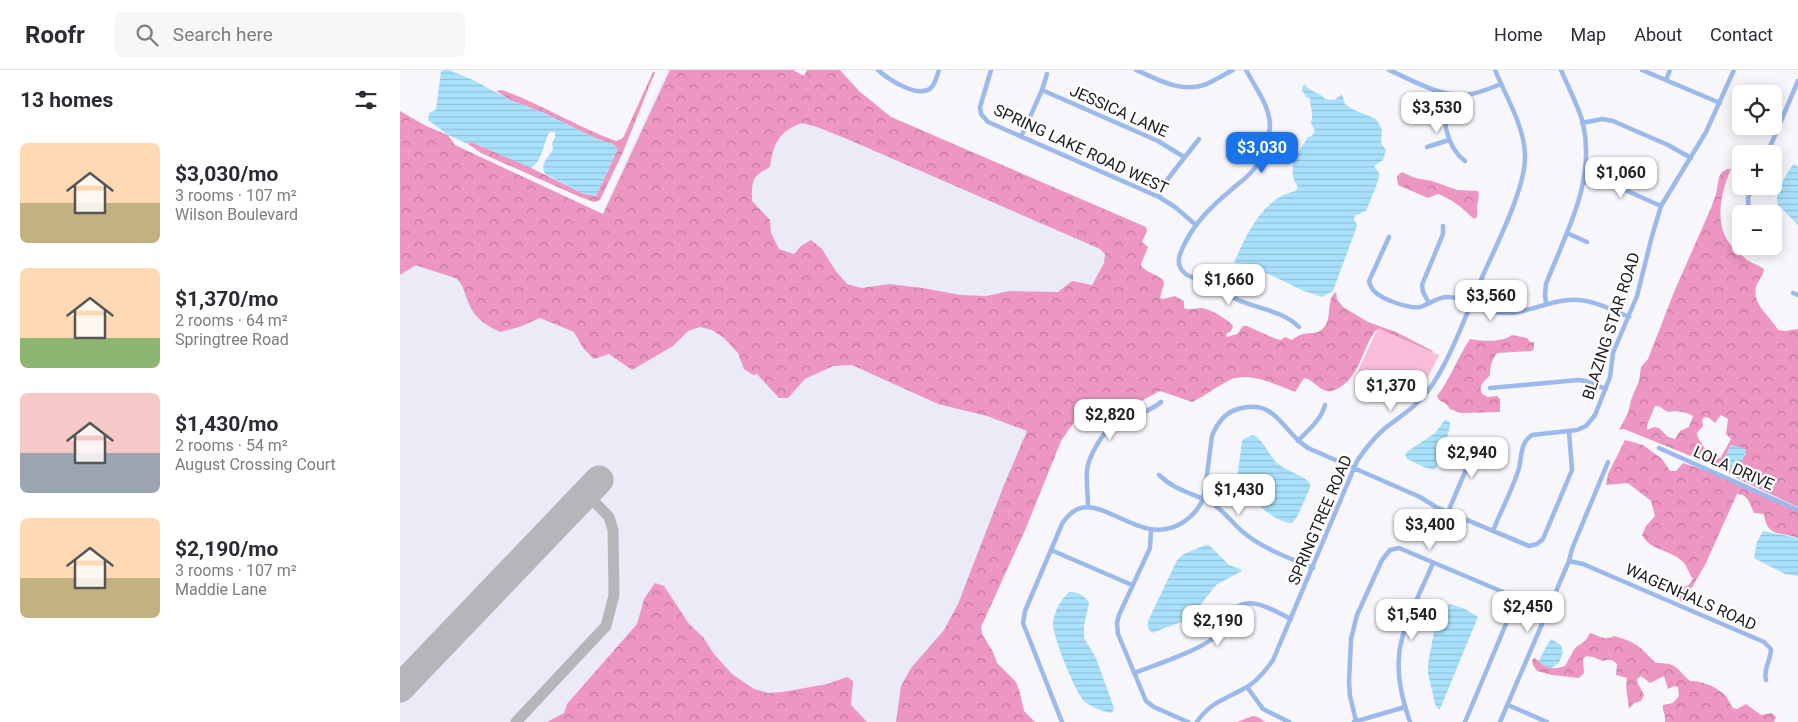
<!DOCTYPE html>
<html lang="en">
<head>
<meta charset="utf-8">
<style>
  :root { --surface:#fff; --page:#f7f7f7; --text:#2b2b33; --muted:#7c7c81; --line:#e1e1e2; --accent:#1a73e8 }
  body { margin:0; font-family:Roboto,sans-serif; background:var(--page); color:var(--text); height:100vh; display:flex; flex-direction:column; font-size:19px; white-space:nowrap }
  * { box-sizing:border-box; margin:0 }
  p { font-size:16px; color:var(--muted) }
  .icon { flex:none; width:28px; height:28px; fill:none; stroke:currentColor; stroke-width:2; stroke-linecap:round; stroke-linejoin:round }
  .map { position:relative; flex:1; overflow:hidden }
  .side { display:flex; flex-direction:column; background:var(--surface); width:400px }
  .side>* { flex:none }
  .controls { position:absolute; left:1332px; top:15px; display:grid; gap:10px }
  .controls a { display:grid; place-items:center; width:50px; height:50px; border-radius:8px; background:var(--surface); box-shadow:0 2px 12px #0003; font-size:25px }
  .price { position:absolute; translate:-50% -42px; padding:0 11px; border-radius:10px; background:#fff; color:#222; font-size:16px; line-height:32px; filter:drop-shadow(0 1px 2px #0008) }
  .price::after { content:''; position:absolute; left:50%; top:30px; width:15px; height:11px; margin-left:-8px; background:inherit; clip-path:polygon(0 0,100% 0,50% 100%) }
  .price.current { background:var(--accent); color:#fff }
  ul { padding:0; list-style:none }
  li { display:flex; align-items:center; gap:15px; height:125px; padding:0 20px }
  li span { display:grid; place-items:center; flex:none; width:140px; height:100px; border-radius:8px; color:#555 }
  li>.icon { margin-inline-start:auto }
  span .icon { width:60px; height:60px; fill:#fffc; stroke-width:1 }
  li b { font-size:21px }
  h2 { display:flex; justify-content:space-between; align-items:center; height:60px; padding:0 20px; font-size:21px }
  header { display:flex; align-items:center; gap:30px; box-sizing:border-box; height:70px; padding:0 25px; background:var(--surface); border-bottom:1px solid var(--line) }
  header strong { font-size:24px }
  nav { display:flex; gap:28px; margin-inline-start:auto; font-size:18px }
  .search { width:350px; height:45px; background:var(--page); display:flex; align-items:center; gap:12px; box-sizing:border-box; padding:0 18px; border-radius:8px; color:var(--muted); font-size:19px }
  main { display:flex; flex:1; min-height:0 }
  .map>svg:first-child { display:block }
  .built { fill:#ebeaf7 }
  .forest { fill:url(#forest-crowns); fill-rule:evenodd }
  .park { fill:#f9bdd9 }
  .water { fill:url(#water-rules) }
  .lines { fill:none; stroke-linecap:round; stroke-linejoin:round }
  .taxiway { stroke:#b6b6ba; stroke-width:11 }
  .runway { stroke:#b6b6ba; stroke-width:29 }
  .street { stroke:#9bb9eb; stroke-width:4.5 }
  .labels { text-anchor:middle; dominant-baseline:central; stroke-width:4.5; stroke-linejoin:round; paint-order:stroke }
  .street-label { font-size:16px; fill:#1c1c1e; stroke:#fff }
</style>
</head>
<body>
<header>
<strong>Roofr</strong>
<div class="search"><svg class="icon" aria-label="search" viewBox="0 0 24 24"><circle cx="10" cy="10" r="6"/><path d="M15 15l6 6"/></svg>Search here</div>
<nav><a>Home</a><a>Map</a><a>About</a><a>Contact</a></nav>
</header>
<main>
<section class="side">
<h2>13 homes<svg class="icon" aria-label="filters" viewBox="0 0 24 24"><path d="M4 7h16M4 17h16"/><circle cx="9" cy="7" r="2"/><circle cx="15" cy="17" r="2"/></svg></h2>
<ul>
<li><span style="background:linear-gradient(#ffd9b3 60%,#c2b280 0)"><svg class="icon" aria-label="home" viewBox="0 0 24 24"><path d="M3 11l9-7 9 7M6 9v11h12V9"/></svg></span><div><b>$3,030/mo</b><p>3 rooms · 107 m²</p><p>Wilson Boulevard</p></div></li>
<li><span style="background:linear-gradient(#ffd9b3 70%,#8fb573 0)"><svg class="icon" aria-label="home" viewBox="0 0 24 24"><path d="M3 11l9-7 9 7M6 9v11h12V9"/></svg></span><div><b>$1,370/mo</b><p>2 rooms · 64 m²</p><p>Springtree Road</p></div></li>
<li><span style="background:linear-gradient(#f6c9c9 60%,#9aa5b1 0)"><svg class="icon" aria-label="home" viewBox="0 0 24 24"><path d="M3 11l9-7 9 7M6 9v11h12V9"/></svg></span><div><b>$1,430/mo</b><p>2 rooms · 54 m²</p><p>August Crossing Court</p></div></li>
<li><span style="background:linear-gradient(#ffd9b3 60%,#c2b280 0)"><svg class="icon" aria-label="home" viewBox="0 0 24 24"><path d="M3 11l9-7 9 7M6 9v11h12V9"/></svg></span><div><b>$2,190/mo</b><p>3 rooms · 107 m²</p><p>Maddie Lane</p></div></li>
</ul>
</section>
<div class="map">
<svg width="1398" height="652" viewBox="0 0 1398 652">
  <defs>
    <pattern id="forest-crowns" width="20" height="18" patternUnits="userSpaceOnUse" patternTransform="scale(1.25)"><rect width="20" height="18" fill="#ec96c1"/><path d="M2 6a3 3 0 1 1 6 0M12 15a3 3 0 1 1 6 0" fill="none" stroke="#be7a9c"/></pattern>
    <pattern id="water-rules" width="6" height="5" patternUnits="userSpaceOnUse" patternTransform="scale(1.25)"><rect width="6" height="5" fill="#a9e1fd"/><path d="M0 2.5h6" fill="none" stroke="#91c0d8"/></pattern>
  </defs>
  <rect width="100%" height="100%" fill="#f6f6fb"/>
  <!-- built -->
  <path class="built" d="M267,0H376L742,157L578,559L625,652H0V52L200,148Z"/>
  <!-- forest -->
  <path class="forest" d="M270,0H393L404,6L407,0H440L459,21L491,47L746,157L747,161L742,172L748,177L741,194L742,197C750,204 756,204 763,210L764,213L760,228L763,229L775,226L784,231V238C790,241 795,238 801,238C809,238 829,250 833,256L831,261L826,264L827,267L837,264L843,256H847L876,269L881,270L885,267L892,270C895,268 899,265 903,264C912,262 919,265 925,256C932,246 926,229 936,222L937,229L943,237L968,252L996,262L1033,281L1031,283L981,261L976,260C961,280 960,309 935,320C932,321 930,322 927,321C918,319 914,310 904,308L895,322C877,315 849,301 830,310C817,316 805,326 792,332L760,321L722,341H718L692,355L683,357L674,352L661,371L626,458L581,557L582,564L593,582L597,593L616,612L620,623L624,641L635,652H496L501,616L511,598L544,560L558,534L604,415L627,361L587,346L538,334L452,295L433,296L405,309L388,328H379L357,304L353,305L344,299L338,283L324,268L312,260L300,257L288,261L273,276L232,300L209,284L194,289L183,278L174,262L140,248L119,257L100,262C86,255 75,249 69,234C65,225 64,216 57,209C54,207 23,198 16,195L0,205V41L26,56L48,65L55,75L203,144ZM402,53L417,57L447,69L700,179L705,184L704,193L692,215L672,211L658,222L609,221L587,226L561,225L522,218L489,214L462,218L447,214L435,200L422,179L411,170L401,176L394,184L379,179L371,163L370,150L352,131C352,111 351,107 370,97C373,74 379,61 402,53Z
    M253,2H255L223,82L200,130L194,132L180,127L81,83L68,74L71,72L125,95L184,124L196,126L218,79L213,74L195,68L144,43L110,30L96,21L102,20C142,34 177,57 216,71L223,68Z
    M1327,99H1331C1322,119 1314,150 1328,171C1332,178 1341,184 1347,190C1353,194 1359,195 1364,199C1363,207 1358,210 1356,217C1352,235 1370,246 1378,260L1385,261L1398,259V437L1340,410L1321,398L1312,397L1308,393L1224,359L1219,360L1228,343L1231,330L1239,311L1241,297L1248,289L1274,222L1311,138L1316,124L1319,107L1322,102ZM1255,336H1258L1268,342C1275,340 1287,342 1293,346L1289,357L1280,361L1275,369L1268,367L1259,358L1254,357L1247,360V355ZM1321,345L1328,349L1326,364L1331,369L1321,387L1312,392L1307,388C1306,375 1298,372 1297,363L1303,356L1302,350L1304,347L1309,348L1315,353ZM1331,375L1346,384L1333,399L1329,398L1324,389Z
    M1002,102L1015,108L1032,111L1057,120L1078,121C1080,127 1078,130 1077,136C1077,140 1078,143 1077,147L1074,149C1061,137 1055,131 1038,124L1028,128L998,115L997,106Z
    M1112,265L1127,268L1130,272H1134V278L1132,281L1097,283C1092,290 1090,296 1090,305C1084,312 1078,315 1082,324L1088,327L1097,326L1100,329V342L1061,343L1050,339L1046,334L1039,330L1037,326C1051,308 1057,288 1070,269C1083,271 1101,273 1112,265Z
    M1225,370L1243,375L1262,389L1270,401H1276L1283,393L1310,402L1398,442V468C1380,461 1367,468 1364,444L1354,443C1350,435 1348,423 1337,424L1305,495L1284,531L1281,532L1278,527C1281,520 1282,517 1289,515L1293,509C1289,504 1287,495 1282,491C1269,479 1251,481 1242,465L1246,456L1255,446L1251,431L1228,413L1206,415L1208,404Z
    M255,513L264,516L289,554L303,567L314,584L332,604L354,619L368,623L383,622L427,614L447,607L453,611L451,635L467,652H147L164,643L167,634L237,554L244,529Z
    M1190,563C1200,566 1204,571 1214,566C1239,573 1238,576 1256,593C1277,593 1275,597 1290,611C1301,610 1316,617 1324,624C1328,628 1330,634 1333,638L1337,639L1346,634L1361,645L1372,643L1376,647L1374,652H1265C1266,645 1262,641 1263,635L1273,633L1279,626L1278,617L1274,616L1268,619L1264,606L1250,613L1241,606L1237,609L1238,614L1244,625L1241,631L1234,633L1229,639C1228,628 1225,619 1227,608L1216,605L1217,594C1212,589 1209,589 1203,591L1193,587L1186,586L1183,589L1184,603L1179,608L1152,605L1137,601L1133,595L1132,590L1135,588C1147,597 1149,601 1165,596L1175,578L1186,570Z
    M853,646L858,647L865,652H837Z"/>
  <!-- park -->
  <path class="park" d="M978,258L1039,285L1027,309L1010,331L955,307Z"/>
  <!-- water -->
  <path class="water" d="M43,0H49L75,11L110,30L144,43L195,68L213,74L218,79L196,126L184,124L145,104C140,94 147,88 153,80L152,73L155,68V62H150C142,74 144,89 131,98L71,72L68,74L48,65L28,50L29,43L36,40L41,2Z
    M905,15C910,22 920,22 925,29L935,30L942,24L945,34L952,39L976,49L982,60L981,73L986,80L983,90L974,96C976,99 980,102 979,106C978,113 969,134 966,141L962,142L960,144L955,145L954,150L957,154V156L933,221L922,227L904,221L864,202L855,201L847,194L834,193C846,165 863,127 896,121L898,117C885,99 898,83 908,67L912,66L915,61L911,53C914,42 910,38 910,28L906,27L902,20L903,16Z
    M1394,94L1398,97V155C1397,154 1378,135 1377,133C1375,125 1388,99 1394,94Z
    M1045,350L1050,352V356L1043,382L1035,400L1026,398L1007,389L1005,385L1008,381L1035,363Z
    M853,365C863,369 868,384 876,392C886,401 903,405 910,413V418L897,447L892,453C872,452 846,425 837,409L842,371L845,368Z
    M1331,375L1344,378L1346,380L1343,389L1333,399L1325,395L1323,391Z
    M1363,461L1398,468V506L1385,504L1354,488L1357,472Z
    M805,475H809L829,495L840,499L842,501L816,515L791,547L781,552L752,563L748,558V551L777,490L784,484Z
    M669,522C677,522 685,525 689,533L684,555V568L696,588L714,638L712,643C704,642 691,637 684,631C675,622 652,565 653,553C654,542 661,529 669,522Z
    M1050,534L1065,539L1078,547L1040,639L1039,640L1035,634L1028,603V594L1034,562L1048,535Z
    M1151,569L1161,575L1163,582L1159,593L1151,598L1144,596L1139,591L1147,575Z"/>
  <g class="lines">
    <!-- taxiway -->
    <path class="taxiway" d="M116,652L206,556L214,525L213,460L209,447L186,423"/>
    <!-- runway -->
    <path class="runway" d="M0,618L199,410"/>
    <!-- street -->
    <path class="street" d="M478,0C488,9 518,29 531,18C535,14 537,6 539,0
      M591,0L580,37L581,44L588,52L759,127L775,137L796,155
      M736,0C757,9 780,23 804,15C814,11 823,5 833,0
      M846,0C855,17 870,36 870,56C869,71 862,87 854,99C848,107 839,113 831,120C812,136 795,152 784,175C778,187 775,196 787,205C804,212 820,222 836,229C857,239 882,240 899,257
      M989,0C1014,11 1043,29 1071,24C1082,22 1091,18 1101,14
      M1242,0L1320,33
      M1266,10L1270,0
      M642,20L758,71L784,87
      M1045,23C1042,46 1045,76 1065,91
      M1182,53L1202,49L1213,51L1268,75L1291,88
      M621,67L642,20L647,4
      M1027,77L1049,70
      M1367,84L1398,11
      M1184,112L1216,116L1261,136
      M759,127L767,110L799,69
      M1349,144L1348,128L1353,116
      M1167,163L1187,172
      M989,167L969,211C970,215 971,218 974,221C981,229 1009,239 1020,237C1030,234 1038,226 1049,227C1066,228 1081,242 1103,243C1129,244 1152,228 1178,230C1196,231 1212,240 1229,247
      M1393,223L1398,225
      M1029,233L1023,222L1022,215L1043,164V156
      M1146,234L1145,225L1146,214C1166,162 1196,112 1183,53C1178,35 1168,17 1161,0
      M1090,318L1178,310L1186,311L1206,319
      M898,371C908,360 921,350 925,335
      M1259,378L1398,440
      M759,405C778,423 793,422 813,434C825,442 833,454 844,463C864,479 889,488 913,498
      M688,436C688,425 686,412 687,401C688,387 704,359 716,353C731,345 749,343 761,332
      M1048,442L1070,390L1073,371
      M751,460L750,478L719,545L717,553L718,564L746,631L754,637L788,652
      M1093,461C1101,440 1113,419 1119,398C1122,386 1120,373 1132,365L1177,360L1186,356L1195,345L1210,307L1213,283L1237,226L1252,166L1261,136L1306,62L1334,0
      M651,480L732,515
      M1169,491L1183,494L1364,572L1371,579C1371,590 1363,599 1366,610
      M734,603C755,595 802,580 817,565C826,555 830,538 844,534C859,530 878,543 891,549
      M847,617L863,639L889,652
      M1108,635L1147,652
      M956,651L950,626L949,612L951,569L957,545L982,490L990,480L999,478L1103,522L1112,532L1111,542L1065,652
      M662,652L623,553L625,541L662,454C692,405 735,482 782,453C791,447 798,440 802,431C805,425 805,418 806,412C808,397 810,382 812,366C817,353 824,343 838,339C877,328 881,361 908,378L1020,427L1036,437L1129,476L1137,474L1143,469L1172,400L1169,362
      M797,652C810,632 826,629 845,618C857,612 866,600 873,590L957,391C965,379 973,369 984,359C999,347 1015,338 1027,322C1049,294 1066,244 1081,210C1095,177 1126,119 1125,85C1124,55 1106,27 1095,0
      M954,652L1005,637
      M1010,652C1003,631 997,610 999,587C1000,559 1022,520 1033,493
      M1100,652L1169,491L1172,479L1208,392"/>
  </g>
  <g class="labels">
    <!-- street labels -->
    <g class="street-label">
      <text transform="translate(719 41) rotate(24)">JESSICA LANE</text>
      <text transform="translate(681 79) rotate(25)">SPRING LAKE ROAD WEST</text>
      <text transform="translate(1211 256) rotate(-72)">BLAZING STAR ROAD</text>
      <text transform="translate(1334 398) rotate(24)">LOLA DRIVE</text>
      <text transform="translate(920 450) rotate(-67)">SPRINGTREE ROAD</text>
      <text transform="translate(1291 527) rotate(24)">WAGENHALS ROAD</text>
    </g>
  </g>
</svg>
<div class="controls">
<a><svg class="icon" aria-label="locate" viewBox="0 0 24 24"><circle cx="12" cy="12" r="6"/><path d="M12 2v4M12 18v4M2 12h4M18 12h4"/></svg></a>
<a>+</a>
<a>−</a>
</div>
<b class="price" style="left:1037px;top:64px">$3,530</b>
<b class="price current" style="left:862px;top:104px">$3,030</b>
<b class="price" style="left:1221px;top:129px">$1,060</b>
<b class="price" style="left:829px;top:236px">$1,660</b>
<b class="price" style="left:1091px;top:252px">$3,560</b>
<b class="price" style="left:991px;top:342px">$1,370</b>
<b class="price" style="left:710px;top:371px">$2,820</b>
<b class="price" style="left:1072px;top:409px">$2,940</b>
<b class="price" style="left:839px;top:446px">$1,430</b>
<b class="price" style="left:1030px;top:481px">$3,400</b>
<b class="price" style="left:1128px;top:563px">$2,450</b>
<b class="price" style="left:1012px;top:571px">$1,540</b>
<b class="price" style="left:818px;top:577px">$2,190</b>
</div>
</main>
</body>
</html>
